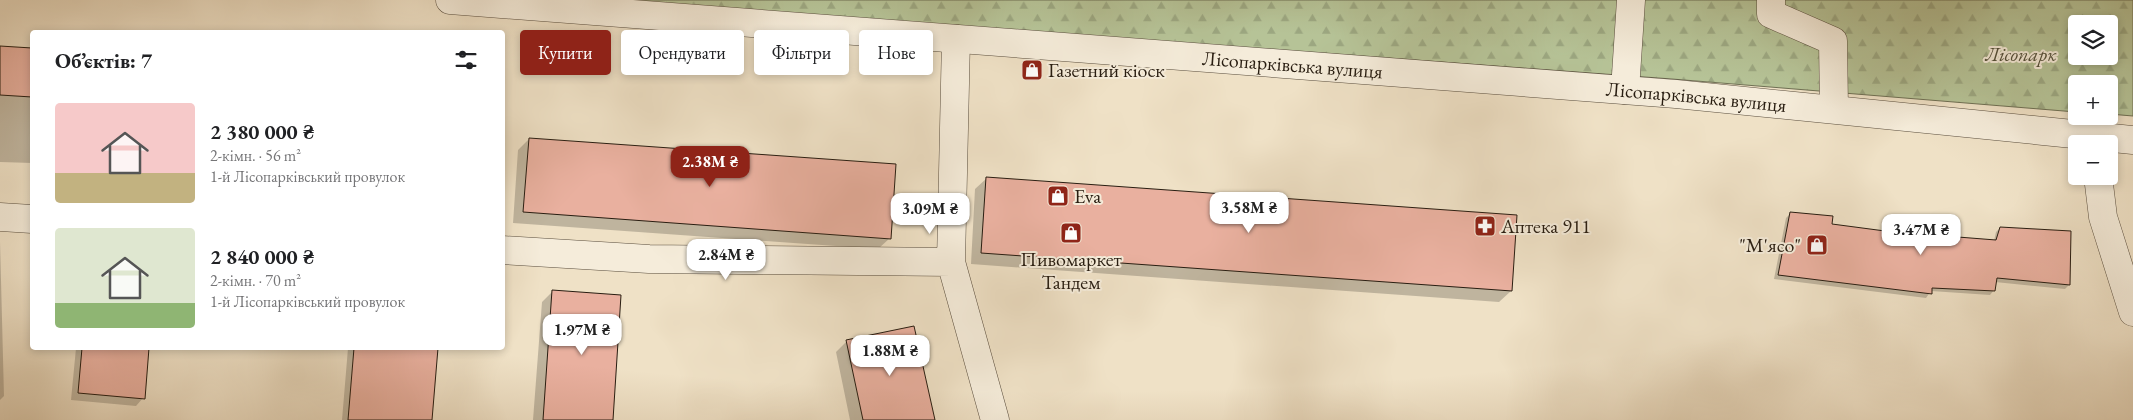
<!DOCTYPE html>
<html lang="uk">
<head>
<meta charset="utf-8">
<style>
  :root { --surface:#fff; --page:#f6f6f6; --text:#202124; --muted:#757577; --accent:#8f2418 }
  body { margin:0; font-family:"EB Garamond",serif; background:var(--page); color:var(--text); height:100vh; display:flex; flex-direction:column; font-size:19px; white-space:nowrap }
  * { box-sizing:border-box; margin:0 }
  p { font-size:16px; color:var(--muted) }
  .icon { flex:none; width:28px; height:28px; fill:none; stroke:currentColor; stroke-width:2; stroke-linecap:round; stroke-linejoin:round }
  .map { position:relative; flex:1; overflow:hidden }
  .side { position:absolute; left:30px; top:30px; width:475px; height:320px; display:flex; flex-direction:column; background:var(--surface); border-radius:5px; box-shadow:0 2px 8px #0003 }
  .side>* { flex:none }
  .banner { position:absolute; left:520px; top:30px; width:475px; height:45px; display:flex; gap:10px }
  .tools { position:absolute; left:2068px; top:15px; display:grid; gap:10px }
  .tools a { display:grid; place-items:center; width:50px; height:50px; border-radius:5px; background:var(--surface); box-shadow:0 2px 8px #0003; font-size:25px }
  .price { position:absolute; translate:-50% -42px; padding:0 11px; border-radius:10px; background:#fff; color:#222; font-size:16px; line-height:32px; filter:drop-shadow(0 1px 2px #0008) }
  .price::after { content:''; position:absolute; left:50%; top:30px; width:15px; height:11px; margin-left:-8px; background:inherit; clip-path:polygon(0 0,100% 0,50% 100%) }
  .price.active { background:var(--accent); color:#fff }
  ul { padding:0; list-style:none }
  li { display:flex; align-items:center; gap:15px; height:125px; padding:0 25px }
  li span { display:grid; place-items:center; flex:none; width:140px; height:100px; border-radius:5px; color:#555 }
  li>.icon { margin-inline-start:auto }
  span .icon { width:60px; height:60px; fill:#fffc; stroke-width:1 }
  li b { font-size:21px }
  h2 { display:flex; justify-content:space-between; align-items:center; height:60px; padding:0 25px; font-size:21px }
  .tag { padding:0 18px; border-radius:5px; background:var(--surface); box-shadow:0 2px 8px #0003; font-size:18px; line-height:45px }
  .tag.active { background:var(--accent); color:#fff }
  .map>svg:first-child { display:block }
  .forest { fill:url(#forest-firs); stroke:#6f7054; fill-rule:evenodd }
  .shadow { fill:#0003 }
  .building { fill:#e9b09f; stroke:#281d11 }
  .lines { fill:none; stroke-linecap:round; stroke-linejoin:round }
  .minor-casing { stroke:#5a4e3e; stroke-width:29 }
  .tertiary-casing { stroke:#5a4e3e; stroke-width:29 }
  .minor { stroke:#f5ecda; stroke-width:28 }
  .tertiary { stroke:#f5ecda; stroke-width:28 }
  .labels { text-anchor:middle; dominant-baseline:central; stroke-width:4; stroke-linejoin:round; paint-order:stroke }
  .park-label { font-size:20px; font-style:italic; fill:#534f39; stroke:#f5ecda }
  .street-label { font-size:20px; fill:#281d11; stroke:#f5ecda }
  .poi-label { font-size:20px; fill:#281d11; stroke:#f5ecda; text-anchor:start }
</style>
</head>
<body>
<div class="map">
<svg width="2133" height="420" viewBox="0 0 2133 420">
  <defs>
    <pattern id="forest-firs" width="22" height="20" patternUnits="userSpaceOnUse" patternTransform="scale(1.25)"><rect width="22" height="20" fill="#b6c397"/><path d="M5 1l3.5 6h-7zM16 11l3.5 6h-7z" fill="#9ca781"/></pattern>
  </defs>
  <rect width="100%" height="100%" fill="#efe1c6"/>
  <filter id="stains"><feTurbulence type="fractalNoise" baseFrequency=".004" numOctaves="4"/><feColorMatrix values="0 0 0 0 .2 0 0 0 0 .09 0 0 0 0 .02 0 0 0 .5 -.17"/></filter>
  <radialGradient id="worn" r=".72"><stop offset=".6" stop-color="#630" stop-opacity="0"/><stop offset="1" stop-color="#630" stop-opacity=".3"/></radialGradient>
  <!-- forest -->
  <path class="forest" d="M600,0H2133V116L2109,114V84H2076V112L1672,79ZM2076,24H2109V56H2076Z"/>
  <!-- shadow -->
  <path class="shadow" d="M0,47L32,49V166V163L0,162Z
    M529,139L890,238L878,249L513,223L518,150Z
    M987,178L1511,291L1499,302L971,264L975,189Z
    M1790,214L1831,225L1883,232L1890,220L1944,237L1994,241L1996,232L2000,228L2069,285L2065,289L1995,282L1994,290L1990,295L1931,291L1926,298L1774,279L1786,218Z
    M0,241L4,396L0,400Z
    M553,291L611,420H533L542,302Z
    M847,341L933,420H850L836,352Z
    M76,348H148L143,398L136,406L71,400Z
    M348,348H437L431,420H342Z"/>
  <!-- building -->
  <path class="building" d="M0,46L32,48V97L0,95Z
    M529,138L896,164L891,239L523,212Z
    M986,177L1517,215L1512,291L981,253Z
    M1790,212L1833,216L1832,224L1885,231L1889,219L1946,225L1945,236L1996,240L2000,227L2071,231L2070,285L1997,278L1995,291L1932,288V294L1778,275Z
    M552,290L621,295L613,420H543Z
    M914,326L935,420H863L846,340Z
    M82,348H149L145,399L78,393Z
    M354,348H438L432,420H348Z"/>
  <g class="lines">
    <!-- minor casing -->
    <g class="minor-casing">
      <path id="minor" d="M1771,0V14L1833,41L1834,108
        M956,39L951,262L995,420
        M1625,90L1631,0
        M2098,176L2103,217L2133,312
        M0,217L32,219
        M502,250L649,259L951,262"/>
    </g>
    <!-- tertiary casing -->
    <g class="tertiary-casing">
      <g id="tertiary">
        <path id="s1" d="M450,0L1676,94L2133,140"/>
      </g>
    </g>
    <!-- minor -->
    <use href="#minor" class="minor"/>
    <!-- tertiary -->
    <use href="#tertiary" class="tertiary"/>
  </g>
  <!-- icons -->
  <defs>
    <g id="shop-square" transform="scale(1.125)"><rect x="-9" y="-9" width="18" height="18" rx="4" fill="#8f2418" stroke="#f5ecda"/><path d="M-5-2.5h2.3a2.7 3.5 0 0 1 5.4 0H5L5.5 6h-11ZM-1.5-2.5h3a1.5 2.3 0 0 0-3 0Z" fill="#fff"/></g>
    <g id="pharmacy-square" transform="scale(1.125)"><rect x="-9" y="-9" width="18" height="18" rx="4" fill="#8f2418" stroke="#f5ecda"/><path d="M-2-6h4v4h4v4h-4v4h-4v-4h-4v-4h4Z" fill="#fff"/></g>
  </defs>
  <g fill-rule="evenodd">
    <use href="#shop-square" x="1032" y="70"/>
    <use href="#shop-square" x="1058" y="196"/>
    <use href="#pharmacy-square" x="1485" y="226"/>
    <use href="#shop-square" x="1071" y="233"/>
    <use href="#shop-square" x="1817" y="245"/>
  </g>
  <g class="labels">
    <!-- park labels -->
    <g class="park-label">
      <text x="2021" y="54">Лісопарк</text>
    </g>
    <!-- street labels -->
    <g class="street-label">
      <text stroke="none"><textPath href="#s1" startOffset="845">Лісопарківська вулиця</textPath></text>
      <text stroke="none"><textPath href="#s1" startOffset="1250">Лісопарківська вулиця</textPath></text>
    </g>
    <!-- poi labels -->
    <g class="poi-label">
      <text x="1048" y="70">Газетний кіоск</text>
      <text x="1074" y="196">Eva</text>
      <text x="1501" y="226">Аптека 911</text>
      <text x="1801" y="245" text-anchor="end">"М'ясо"</text>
      <text x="1071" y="259" text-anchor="middle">Пивомаркет<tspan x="1071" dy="23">Тандем</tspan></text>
    </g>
  </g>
  <rect width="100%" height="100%" filter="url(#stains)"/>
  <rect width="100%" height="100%" fill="url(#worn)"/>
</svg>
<div class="tools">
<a><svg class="icon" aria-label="layers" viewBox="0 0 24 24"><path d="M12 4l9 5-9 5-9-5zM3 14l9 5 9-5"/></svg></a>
<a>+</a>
<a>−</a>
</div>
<b class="price active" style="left:710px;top:188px">2.38M ₴</b>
<b class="price" style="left:1249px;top:234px">3.58M ₴</b>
<b class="price" style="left:930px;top:235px">3.09M ₴</b>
<b class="price" style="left:1921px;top:256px">3.47M ₴</b>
<b class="price" style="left:726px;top:281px">2.84M ₴</b>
<b class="price" style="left:582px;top:356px">1.97M ₴</b>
<b class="price" style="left:890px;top:377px">1.88M ₴</b>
<div class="banner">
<a class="tag active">Купити</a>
<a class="tag">Орендувати</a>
<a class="tag">Фільтри</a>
<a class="tag">Нове</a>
</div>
<section class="side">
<h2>Об’єктів: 7<svg class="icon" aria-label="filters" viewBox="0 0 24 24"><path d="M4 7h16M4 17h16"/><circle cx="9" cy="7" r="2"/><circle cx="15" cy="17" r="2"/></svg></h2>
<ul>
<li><span style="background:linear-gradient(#f6c9c9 70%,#c2b280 0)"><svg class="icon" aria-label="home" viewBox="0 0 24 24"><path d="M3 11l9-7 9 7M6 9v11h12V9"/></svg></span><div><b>2 380 000 ₴</b><p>2-кімн. · 56 m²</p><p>1-й Лісопарківський провулок</p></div></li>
<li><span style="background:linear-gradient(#dfe7d0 75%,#8fb573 0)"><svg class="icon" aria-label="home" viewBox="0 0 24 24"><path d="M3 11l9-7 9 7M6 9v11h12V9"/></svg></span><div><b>2 840 000 ₴</b><p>2-кімн. · 70 m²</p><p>1-й Лісопарківський провулок</p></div></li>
</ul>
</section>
</div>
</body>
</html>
